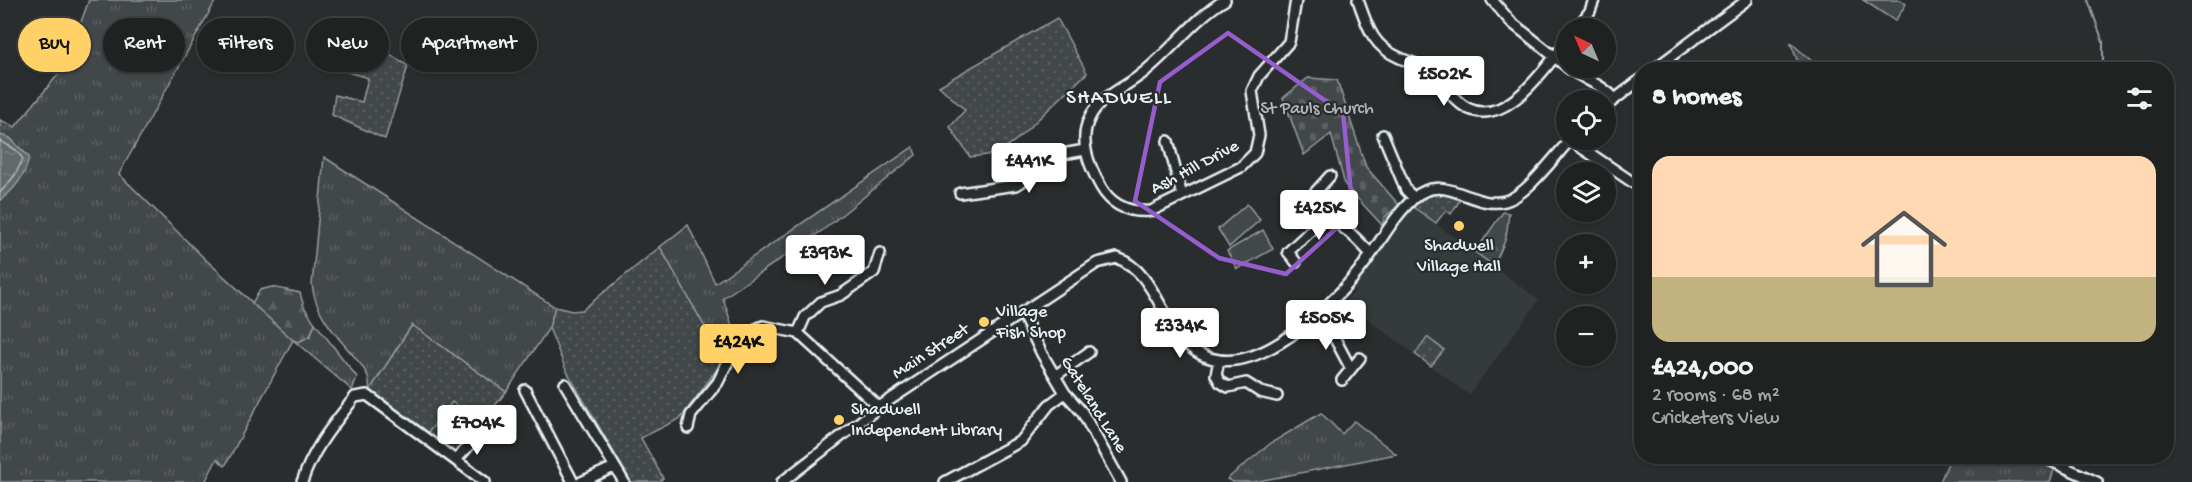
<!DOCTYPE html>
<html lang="en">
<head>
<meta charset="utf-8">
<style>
  :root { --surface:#202222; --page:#282a2a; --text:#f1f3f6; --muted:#a2a4a5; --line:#3d3f40; --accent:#ffd166 }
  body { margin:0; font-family:"Gochi Hand",sans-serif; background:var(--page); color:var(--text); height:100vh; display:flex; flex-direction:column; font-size:22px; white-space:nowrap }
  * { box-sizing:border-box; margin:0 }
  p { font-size:20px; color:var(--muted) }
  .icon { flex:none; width:33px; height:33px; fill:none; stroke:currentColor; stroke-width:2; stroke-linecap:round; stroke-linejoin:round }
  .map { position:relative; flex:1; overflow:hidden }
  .side { position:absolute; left:1634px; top:62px; width:540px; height:402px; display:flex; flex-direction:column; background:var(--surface); border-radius:24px; box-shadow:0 2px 4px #0004,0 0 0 2px var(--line) }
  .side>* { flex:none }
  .hud { position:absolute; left:18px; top:18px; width:570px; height:54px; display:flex; gap:12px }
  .needle { width:39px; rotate:316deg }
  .fabs { position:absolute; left:1556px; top:18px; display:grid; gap:12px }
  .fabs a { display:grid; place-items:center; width:60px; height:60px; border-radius:50%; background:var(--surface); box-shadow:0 2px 4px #0004,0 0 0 2px var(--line); font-size:30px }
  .price { position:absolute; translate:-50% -51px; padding:0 14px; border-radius:6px; background:#fff; color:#222; font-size:20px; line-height:39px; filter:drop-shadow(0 2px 3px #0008) }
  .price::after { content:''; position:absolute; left:50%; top:36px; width:18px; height:14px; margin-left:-9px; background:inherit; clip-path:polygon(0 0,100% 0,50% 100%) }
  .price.active { background:var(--accent); color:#111 }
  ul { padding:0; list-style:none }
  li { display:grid; align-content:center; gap:12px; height:318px; padding:0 18px }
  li+li { border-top:2px solid var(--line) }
  li span { display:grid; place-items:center; height:186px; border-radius:18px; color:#555 }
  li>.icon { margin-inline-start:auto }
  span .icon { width:108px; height:108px; fill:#fffc; stroke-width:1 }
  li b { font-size:26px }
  h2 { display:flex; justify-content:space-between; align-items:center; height:72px; padding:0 18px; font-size:26px }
  .pill { padding:0 21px; border-radius:27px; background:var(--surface); box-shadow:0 2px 4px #0004,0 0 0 2px var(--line); font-size:21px; line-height:54px }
  .pill.active { background:var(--accent); color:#111 }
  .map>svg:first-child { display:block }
  .built { fill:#363a3b }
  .grass { fill:url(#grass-tufts); stroke:#959ca0; stroke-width:1.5 }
  .forest { fill:url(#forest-firs); stroke:#959ca0; stroke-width:1.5 }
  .cemetery { fill:url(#cemetery-stones); stroke:#959ca0; stroke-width:1.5 }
  .park { fill:url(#park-dots); stroke:#959ca0; stroke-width:1.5 }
  .pitch { fill:#424648; stroke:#959ca0; stroke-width:1.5 }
  .water { fill:url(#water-ripples); stroke:#989fa3; stroke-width:1.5 }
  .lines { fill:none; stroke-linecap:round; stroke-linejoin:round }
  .shore { stroke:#b3bac0; stroke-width:1.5 }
  .stream { stroke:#989fa3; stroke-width:2 }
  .minor-casing { stroke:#e8f1f8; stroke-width:14 }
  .minor { stroke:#2a2d2e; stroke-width:9 }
  .marked { fill:none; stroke:#965dcd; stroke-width:4.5; stroke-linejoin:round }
  .poi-dot { fill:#ffd166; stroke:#2a2d2e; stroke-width:2 }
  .labels { text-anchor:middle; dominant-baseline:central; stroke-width:4.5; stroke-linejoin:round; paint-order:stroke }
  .park-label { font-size:18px; fill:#aeb5ba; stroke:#2a2d2e }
  .street-label { font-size:18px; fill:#e8f1f8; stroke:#2a2d2e }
  .poi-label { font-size:18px; fill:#e8f1f8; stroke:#2a2d2e; text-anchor:start }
  .quarter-label { font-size:21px; letter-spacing:1.5px; fill:#e8f1f8; stroke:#2a2d2e }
</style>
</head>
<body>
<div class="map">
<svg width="2192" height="482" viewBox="0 0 2192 482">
  <defs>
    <pattern id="grass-tufts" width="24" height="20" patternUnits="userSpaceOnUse" patternTransform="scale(1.5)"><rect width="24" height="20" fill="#424648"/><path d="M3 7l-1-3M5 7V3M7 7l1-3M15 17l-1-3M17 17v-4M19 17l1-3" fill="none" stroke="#5d6163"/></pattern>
    <pattern id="forest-firs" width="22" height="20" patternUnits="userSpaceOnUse" patternTransform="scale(1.5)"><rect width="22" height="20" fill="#424648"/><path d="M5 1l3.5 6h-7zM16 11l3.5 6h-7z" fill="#5d6163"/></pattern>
    <pattern id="cemetery-stones" width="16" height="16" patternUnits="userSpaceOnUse" patternTransform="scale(1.5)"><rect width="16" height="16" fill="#424648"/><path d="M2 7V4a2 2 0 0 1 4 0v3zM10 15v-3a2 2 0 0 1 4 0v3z" fill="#5d6163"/></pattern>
    <pattern id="park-dots" width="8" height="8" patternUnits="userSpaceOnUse" patternTransform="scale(1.5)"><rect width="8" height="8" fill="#424648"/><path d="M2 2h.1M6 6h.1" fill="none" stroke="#5d6163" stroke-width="1.8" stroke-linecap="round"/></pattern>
    <pattern id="water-ripples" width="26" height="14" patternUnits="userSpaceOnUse" patternTransform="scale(1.5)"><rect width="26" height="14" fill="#63686b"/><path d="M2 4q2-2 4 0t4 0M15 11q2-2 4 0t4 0" fill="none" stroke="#797e81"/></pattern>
  </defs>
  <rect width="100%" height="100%" fill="#2a2d2e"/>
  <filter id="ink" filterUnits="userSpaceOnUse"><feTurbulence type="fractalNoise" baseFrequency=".0167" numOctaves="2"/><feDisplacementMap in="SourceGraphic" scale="12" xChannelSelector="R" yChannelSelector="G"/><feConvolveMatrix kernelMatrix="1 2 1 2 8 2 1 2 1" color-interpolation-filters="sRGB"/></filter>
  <g filter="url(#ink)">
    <!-- built -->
    <path class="built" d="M1413,207L1539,300L1469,395L1344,301L1355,292L1351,283L1370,265Z
      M452,402L481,423L457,455L428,433Z"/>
    <!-- grass -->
    <path class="grass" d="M89,0H216L119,174L204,258L293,340L310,336L315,323L357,377L352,390L293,340L225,466L217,459L205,482H0V120L15,127L65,66Z
      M913,147L916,155L823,230L723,298L736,338L721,356L660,247L688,225L715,283Z
      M324,157L555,307L549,328L506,392L412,325L370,390L368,376L362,366C342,341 316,318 312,285Z
      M1321,413L1342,434L1354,421L1396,454L1254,482H1233L1227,479L1271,443Z
      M1951,456H2031L2055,467L2050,482H1940Z"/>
    <!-- forest -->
    <path class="forest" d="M1790,42L1821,69H1801Z
      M1503,212L1509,213L1506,238L1494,266L1475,252Z
      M272,287L300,293L304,307L315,323L310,336L299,342L293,340L252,303L260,290Z"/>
    <!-- cemetery -->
    <path class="cemetery" d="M1308,78L1337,80L1366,167L1399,205L1385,217L1382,225L1345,185L1331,134L1304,155L1283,98Z"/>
    <!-- park -->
    <path class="park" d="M1057,18L1087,73L1015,141L995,154L970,157L950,127L965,110L939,86Z
      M352,29L408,66L385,139L332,115L335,95L362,102L368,78L341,70Z
      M1441,192L1462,197L1451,214L1446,210L1436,223L1413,207L1420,200Z
      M660,247L721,356L718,368L681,418L641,438L663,478L659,482H631L566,370L549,328L555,307L572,311L582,310Z
      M412,325L506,392L481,423L452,402L428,433L370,390Z
      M1427,337L1444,350L1431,366L1415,354Z"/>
    <!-- pitch -->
    <path class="pitch" d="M1863,0H1900L1906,4L1895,21Z
      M1247,204L1260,220L1229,247L1218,229Z
      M1263,230L1273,249L1237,269L1227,251Z"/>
    <!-- water -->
    <path class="water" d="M0,135L10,138L29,157C27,173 14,191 0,200Z"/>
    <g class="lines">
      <!-- shore -->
      <path class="shore" d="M0,141L16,150L23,159L15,175L0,193"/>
      <!-- stream -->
      <path class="stream" d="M2088,0L2103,42V69"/>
      <!-- minor casing -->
      <g class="minor-casing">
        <path id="minor" d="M1225,0C1195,17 1168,55 1139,76C1122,89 1100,97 1090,117C1078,140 1089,166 1101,187C1112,206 1129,213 1151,211L1241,167L1255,153L1259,135L1252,91L1259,76L1289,42L1296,0
          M1358,0C1367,25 1372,46 1398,57C1408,62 1419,64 1428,70C1444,79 1450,99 1467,108C1506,128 1546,67 1566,42
          M1492,0L1511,22L1566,66
          M1577,28L1590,11L1594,0
          M1568,68C1584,80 1602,84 1615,99
          M1654,69L1747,0
          M1605,107L1641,79
          M1383,135L1406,190L1414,198
          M1570,140L1641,188
          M1168,141L1182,196
          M1330,176L1311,197L1323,219C1343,223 1357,239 1371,254
          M960,193L1016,185L1027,178L1046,157L1085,150
          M1296,262L1288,252L1323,219
          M1022,313L1042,354L1065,393L1082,412L1121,482
          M1312,318L1335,339L1351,369
          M798,333L805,317L821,302L841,295L874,272L880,253
          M1219,360L1216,375L1220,382L1228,387L1246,383L1260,392L1277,396
          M1055,376L1089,352
          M1342,380L1360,358
          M565,384L624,482
          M525,390L573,482
          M688,428L691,415L718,382L737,343L754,330L763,326L798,333L879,407
          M2040,456L2097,482
          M456,460L481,432
          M302,482C313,448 334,424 355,397L367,395L485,482
          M581,482L614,467
          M782,482L879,407L1097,263L1117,258C1164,274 1163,353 1219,360C1270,367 1337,301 1365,263C1381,241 1394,216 1414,198C1444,171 1473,210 1505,201C1526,196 1555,156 1570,140
          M945,482L1021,441L1049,405L1065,393"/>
      </g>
      <!-- minor -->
      <use href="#minor" class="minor"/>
    </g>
  </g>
  <!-- marked area -->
  <path class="marked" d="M1228,33L1343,113L1353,213L1286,274L1219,258L1135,201L1160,82Z"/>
  <!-- markers -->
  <g class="poi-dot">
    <circle cx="1459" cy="226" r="6"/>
    <circle cx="984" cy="322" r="6"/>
    <circle cx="839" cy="420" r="6"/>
  </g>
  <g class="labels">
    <!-- park labels -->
    <g class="park-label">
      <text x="1317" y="109">St Pauls Church</text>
    </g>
    <!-- street labels -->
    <g class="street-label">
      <text transform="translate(1195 168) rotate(-28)">Ash Hill Drive</text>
      <text transform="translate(931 352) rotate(-33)">Main Street</text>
      <text transform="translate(1093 405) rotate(58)">Gateland Lane</text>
    </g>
    <!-- poi labels -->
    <g class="poi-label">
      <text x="1459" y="246" text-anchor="middle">Shadwell<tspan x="1459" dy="21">Village Hall</tspan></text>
      <text x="996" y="312">Village<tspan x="996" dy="21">Fish Shop</tspan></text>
      <text x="851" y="410">Shadwell<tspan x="851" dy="21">Independent Library</tspan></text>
    </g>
    <!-- quarter labels -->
    <g class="quarter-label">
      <text x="1119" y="99">SHADWELL</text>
    </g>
  </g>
</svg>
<div class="fabs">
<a><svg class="needle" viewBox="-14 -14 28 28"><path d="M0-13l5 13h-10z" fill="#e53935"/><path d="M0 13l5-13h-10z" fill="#a2a4a5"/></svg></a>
<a><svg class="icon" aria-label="locate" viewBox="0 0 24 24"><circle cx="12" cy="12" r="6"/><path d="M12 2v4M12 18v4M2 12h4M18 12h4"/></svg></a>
<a><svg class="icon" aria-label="layers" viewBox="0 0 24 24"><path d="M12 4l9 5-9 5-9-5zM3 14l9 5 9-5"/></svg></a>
<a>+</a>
<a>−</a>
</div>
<b class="price" style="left:1444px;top:107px">£502K</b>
<b class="price" style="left:1029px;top:194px">£441K</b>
<b class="price" style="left:1319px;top:241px">£425K</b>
<b class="price" style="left:825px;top:286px">£393K</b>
<b class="price" style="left:1326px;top:351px">£505K</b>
<b class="price" style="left:1180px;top:359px">£334K</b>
<b class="price active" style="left:738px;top:375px">£424K</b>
<b class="price" style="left:477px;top:456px">£704K</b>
<div class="hud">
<a class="pill active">Buy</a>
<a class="pill">Rent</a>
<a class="pill">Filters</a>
<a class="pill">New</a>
<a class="pill">Apartment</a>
</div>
<section class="side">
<h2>8 homes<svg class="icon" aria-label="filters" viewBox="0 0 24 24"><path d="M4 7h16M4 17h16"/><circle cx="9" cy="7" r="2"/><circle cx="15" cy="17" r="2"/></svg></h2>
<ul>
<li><span style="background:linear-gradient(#ffd9b3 65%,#c2b280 0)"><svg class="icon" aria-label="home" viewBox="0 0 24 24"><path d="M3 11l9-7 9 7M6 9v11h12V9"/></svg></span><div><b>£424,000</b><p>2 rooms · 68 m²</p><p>Cricketers View</p></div></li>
</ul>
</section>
</div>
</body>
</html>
